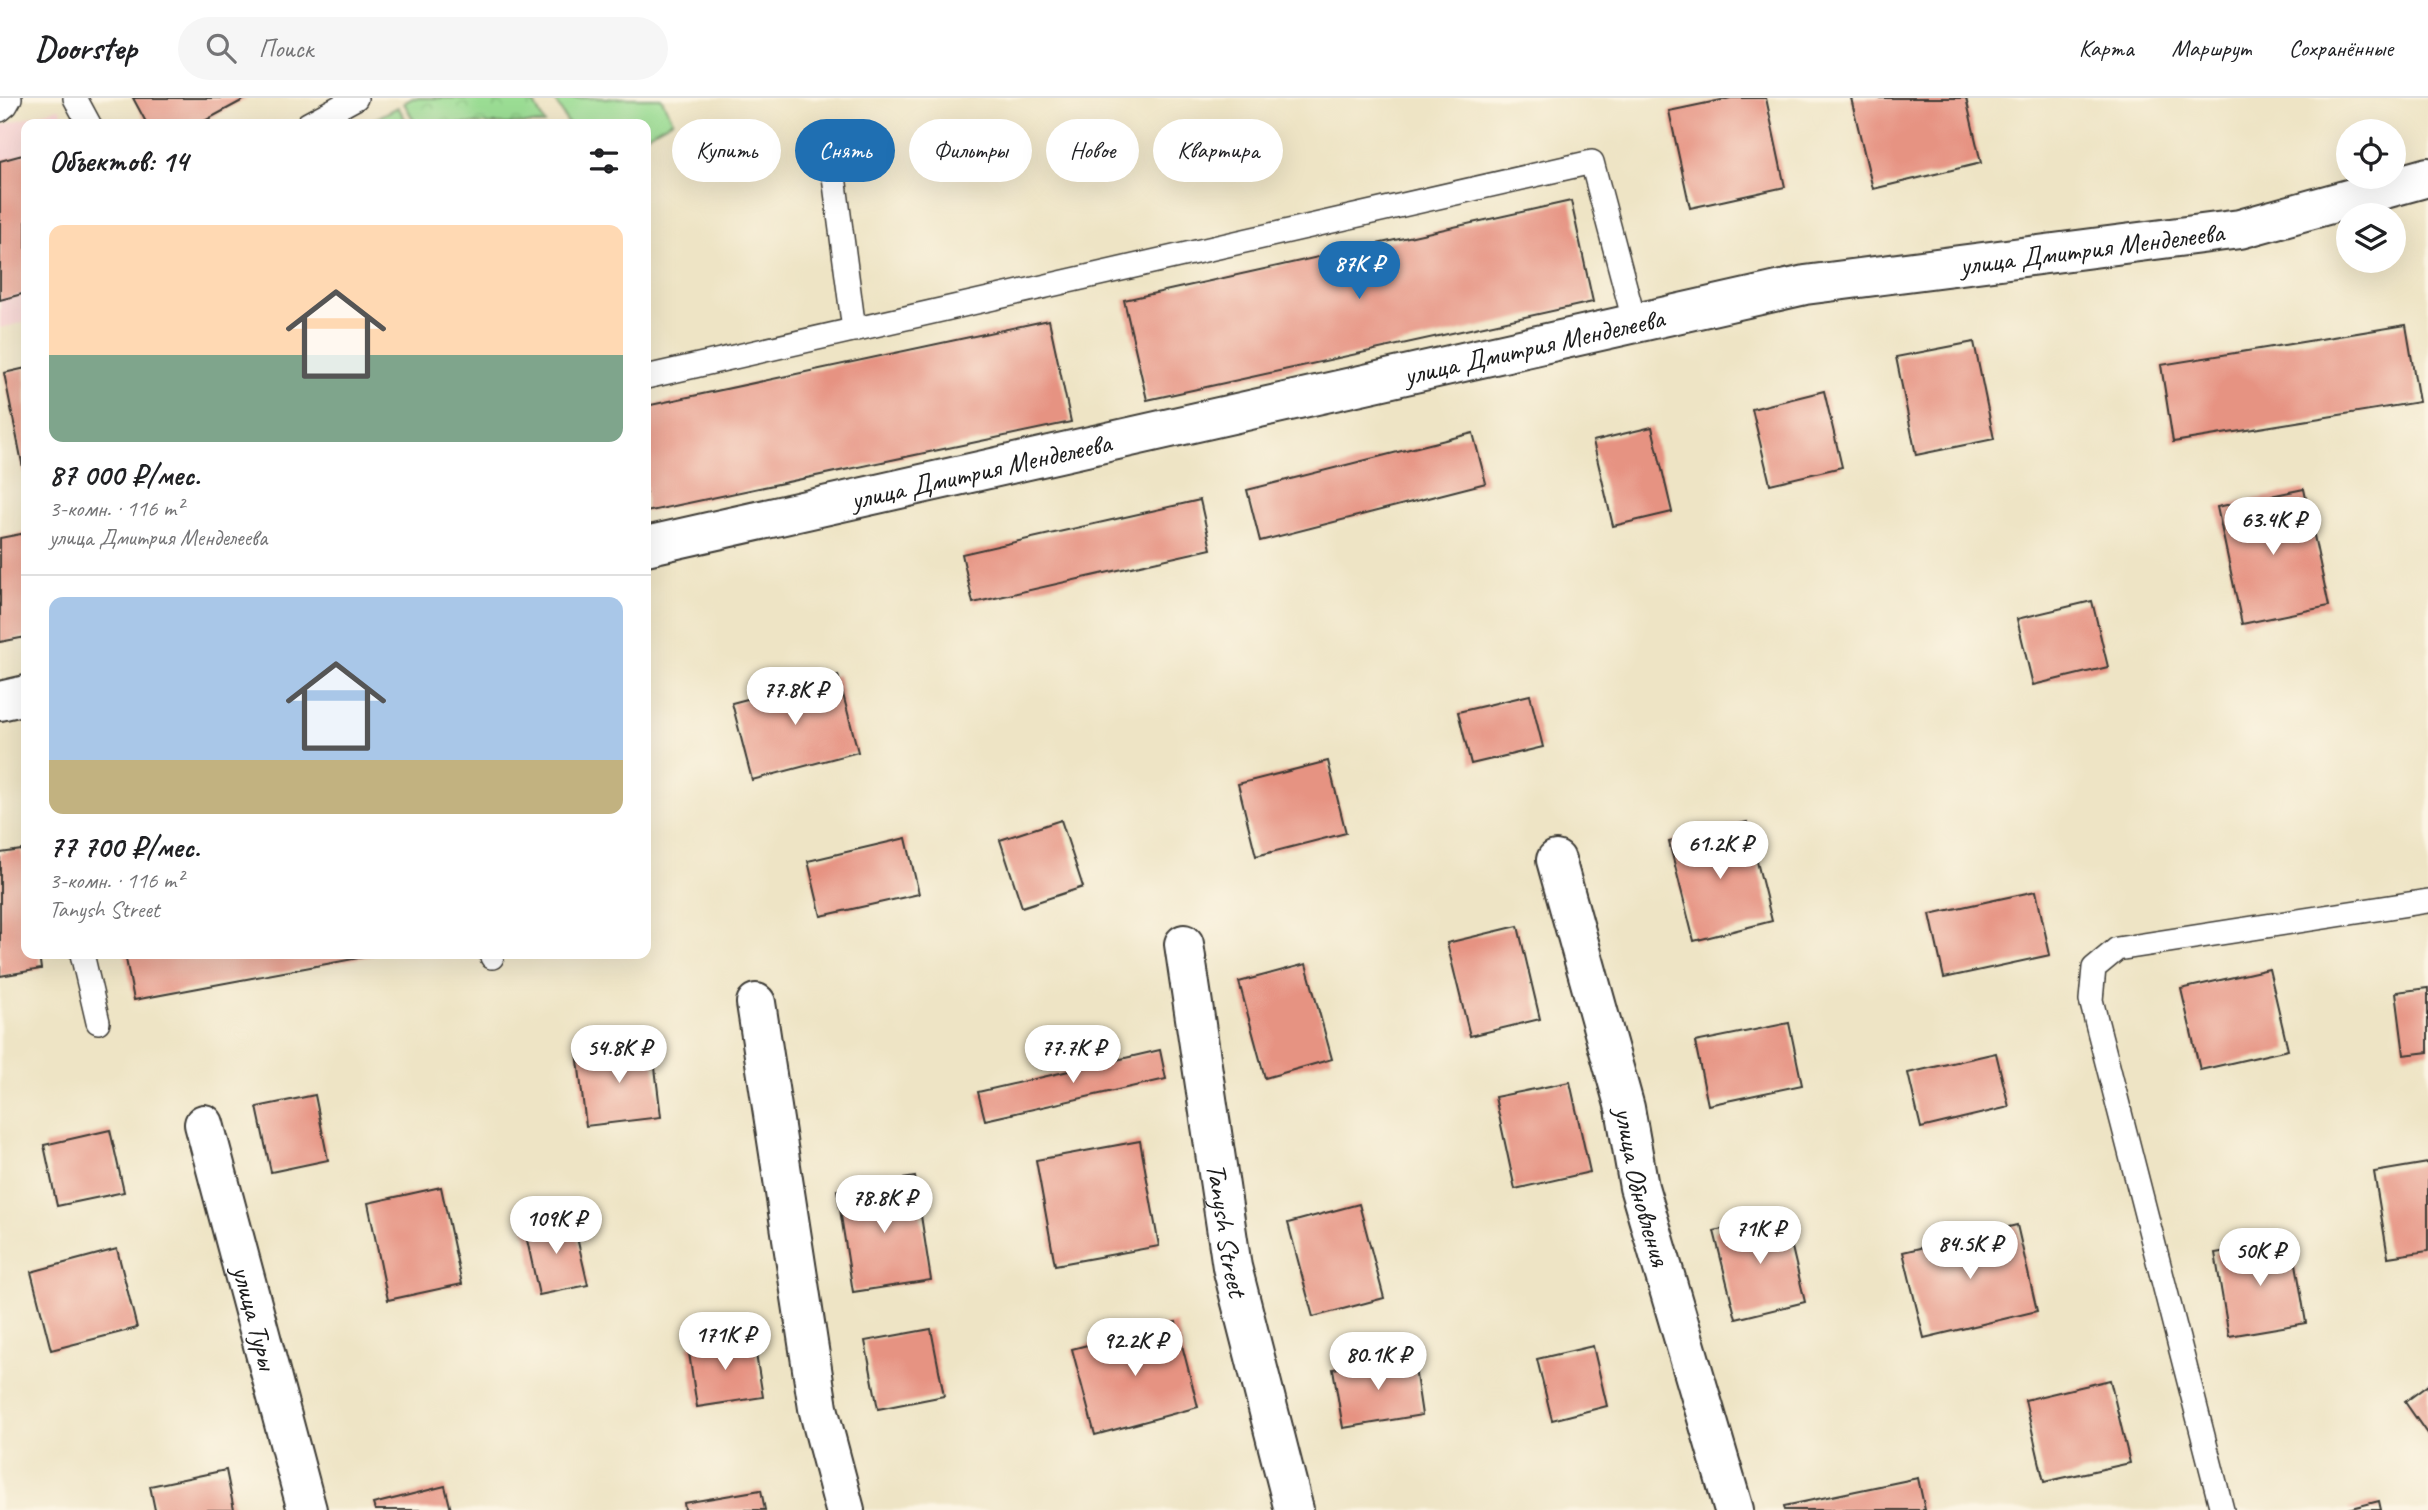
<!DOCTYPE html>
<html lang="ru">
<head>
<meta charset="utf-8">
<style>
  :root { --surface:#fff; --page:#f6f6f6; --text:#202124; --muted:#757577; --line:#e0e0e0; --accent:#1f6fb2 }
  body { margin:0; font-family:Caveat,sans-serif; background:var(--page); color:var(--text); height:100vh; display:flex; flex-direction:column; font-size:26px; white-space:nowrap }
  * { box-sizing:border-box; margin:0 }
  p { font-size:23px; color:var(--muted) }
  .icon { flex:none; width:38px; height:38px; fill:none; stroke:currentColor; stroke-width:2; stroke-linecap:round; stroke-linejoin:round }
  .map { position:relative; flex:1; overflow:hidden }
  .panel { position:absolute; left:21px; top:21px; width:630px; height:840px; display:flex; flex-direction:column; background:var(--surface); border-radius:14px; box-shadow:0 7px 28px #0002 }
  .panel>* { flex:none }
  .guide { position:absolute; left:672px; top:21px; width:665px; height:63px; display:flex; gap:14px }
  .fabs { position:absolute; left:2336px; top:21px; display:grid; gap:14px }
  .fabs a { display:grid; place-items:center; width:70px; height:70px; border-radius:50%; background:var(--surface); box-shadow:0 7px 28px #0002; font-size:35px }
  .price { position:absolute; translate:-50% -60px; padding:0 16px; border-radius:24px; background:#fff; color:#222; font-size:23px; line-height:46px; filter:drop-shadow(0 2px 4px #0008) }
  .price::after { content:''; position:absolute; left:50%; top:42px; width:21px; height:16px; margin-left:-10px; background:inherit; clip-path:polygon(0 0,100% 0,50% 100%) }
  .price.selected { background:var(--accent); color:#fff }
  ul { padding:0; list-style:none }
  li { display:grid; align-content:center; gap:14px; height:371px; padding:0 28px }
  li+li { border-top:2px solid var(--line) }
  li span { display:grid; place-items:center; height:217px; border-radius:14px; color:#555 }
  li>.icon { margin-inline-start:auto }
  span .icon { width:126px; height:126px; fill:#fffc; stroke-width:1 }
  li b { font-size:30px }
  h2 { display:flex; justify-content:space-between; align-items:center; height:84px; padding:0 28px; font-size:30px }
  .pill { padding:0 24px; border-radius:32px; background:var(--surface); box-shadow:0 7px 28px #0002; font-size:24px; line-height:63px }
  .pill.selected { background:var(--accent); color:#fff }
  header { display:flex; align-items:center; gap:42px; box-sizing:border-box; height:98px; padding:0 35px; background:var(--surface); border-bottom:2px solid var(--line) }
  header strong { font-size:33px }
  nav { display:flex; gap:38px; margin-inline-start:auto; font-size:24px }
  .search { width:490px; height:63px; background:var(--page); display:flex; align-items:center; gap:18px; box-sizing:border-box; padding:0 24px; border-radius:38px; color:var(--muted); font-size:26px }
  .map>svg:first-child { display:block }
  .built { fill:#f7cfd2 }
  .park { fill:url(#park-crowns); stroke:#5c7c58; stroke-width:2 }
  .pitch { fill:#9bdd94; stroke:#5c7c58; stroke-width:2 }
  .building { fill:#e69382 }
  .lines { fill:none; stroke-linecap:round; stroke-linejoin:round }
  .service-casing { stroke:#3c3a35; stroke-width:26 }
  .minor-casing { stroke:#3c3a35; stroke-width:42 }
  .service { stroke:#fff; stroke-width:23 }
  .minor { stroke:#fff; stroke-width:38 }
  .labels { text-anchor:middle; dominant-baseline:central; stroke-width:6; stroke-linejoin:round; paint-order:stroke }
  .street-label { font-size:28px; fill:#1c1c1c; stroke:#fcf5e5 }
</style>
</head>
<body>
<header>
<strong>Doorstep</strong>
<div class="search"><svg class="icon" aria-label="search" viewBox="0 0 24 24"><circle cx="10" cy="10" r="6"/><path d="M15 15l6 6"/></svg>Поиск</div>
<nav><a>Карта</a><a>Маршрут</a><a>Сохранённые</a></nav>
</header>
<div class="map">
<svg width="2428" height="1412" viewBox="0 0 2428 1412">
  <defs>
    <pattern id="park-crowns" width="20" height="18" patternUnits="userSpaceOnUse" patternTransform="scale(1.75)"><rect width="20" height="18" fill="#9bdd94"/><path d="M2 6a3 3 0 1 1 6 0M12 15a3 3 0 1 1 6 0" fill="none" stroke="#85bd7f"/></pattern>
  </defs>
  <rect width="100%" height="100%" fill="#fcf5e5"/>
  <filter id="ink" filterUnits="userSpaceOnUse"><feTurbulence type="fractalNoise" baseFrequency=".0143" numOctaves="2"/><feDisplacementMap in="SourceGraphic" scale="14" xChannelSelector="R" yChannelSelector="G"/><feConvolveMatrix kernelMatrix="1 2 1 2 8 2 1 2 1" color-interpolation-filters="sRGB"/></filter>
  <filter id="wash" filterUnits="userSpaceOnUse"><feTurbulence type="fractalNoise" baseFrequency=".00686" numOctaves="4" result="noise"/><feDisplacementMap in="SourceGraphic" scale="28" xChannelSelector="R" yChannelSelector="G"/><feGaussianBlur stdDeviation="1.57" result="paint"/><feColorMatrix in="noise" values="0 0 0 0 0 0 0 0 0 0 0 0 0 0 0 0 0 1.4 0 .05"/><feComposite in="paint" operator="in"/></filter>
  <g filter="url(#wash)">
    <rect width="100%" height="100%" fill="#eee4c5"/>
    <!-- built -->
    <path class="built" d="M59,10L68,26H26V224L0,230V24L2,27Z"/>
    <!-- park -->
    <path class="park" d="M413,0H531L545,26H416L404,5Z
      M398,9L408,26H365Z"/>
    <!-- pitch -->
    <path class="pitch" d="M554,0H661L673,22L646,37V26H568Z"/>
    <g id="blocks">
      <!-- building -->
      <path class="building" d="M133,0H247L199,26H147Z
        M1731,0H1766L1785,89L1690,110L1669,13Z
        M1851,0H1966L1981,65L1873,91Z
        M26,56V195L0,202V63Z
        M1571,103L1593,204L1147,302L1124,202Z
        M1049,222L1071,324L646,414V308Z
        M2406,227L2419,304L2173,344L2161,267Z
        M1974,244L1994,341L1916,357L1896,259Z
        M26,270V374L24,375L4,275Z
        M1824,293L1842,369L1770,386L1752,311Z
        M1652,329L1672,414L1613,428L1593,343Z
        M1473,335L1486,385L1260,443L1247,392Z
        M2304,391L2329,508L2242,526L2217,409Z
        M1200,402L1211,451L973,505L962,456Z
        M26,435V539L0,544V440Z
        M2092,503L2108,569L2033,587L2017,521Z
        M838,577L858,654L752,682L732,605Z
        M1530,597L1543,649L1471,666L1458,614Z
        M1328,663L1346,735L1256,758L1238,686Z
        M1061,722L1083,789L1022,809L1000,742Z
        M1747,724L1772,823L1694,843L1669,744Z
        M906,740L919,796L821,818L808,763Z
        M22,752L26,780V856H39L41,871L0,878V755Z
        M2036,793L2050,857L1944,880L1930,816Z
        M1518,828L1540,921L1470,938L1447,845Z
        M125,856H375V857L134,902Z
        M1306,866L1332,961L1265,980L1239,884Z
        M2269,871L2288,952L2200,972L2181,891Z
        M2428,890V954L2404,957L2396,894Z
        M1789,925L1802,987L1708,1007L1695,944Z
        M652,945L661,1019L586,1028L577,954Z
        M1160,952L1166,981L985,1022L978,994Z
        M1996,955L2009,1009L1921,1030L1908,975Z
        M1570,984L1590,1074L1515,1091L1495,999Z
        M315,997L328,1062L271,1074L257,1009Z
        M110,1032L124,1094L57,1108L44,1047Z
        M1140,1043L1159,1148L1055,1167L1036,1062Z
        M2428,1065V1153L2388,1159L2374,1074Z
        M915,1079L931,1182L853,1194L837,1092Z
        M441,1089L462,1186L388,1202L368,1105Z
        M1359,1106L1384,1200L1313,1219L1288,1125Z
        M1784,1116L1805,1204L1736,1221L1714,1133Z
        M572,1118L588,1187L539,1197L524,1128Z
        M2017,1127L2037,1213L1924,1240L1903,1154Z
        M2292,1142L2306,1225L2229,1238L2215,1155Z
        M117,1151L137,1230L51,1252L31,1174Z
        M1176,1224L1198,1309L1095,1337L1072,1251Z
        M931,1231L944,1298L878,1311L865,1243Z
        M753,1238L763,1299L697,1309L688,1248Z
        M1593,1248L1607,1308L1552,1322L1537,1261Z
        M1413,1257L1422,1317L1343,1330L1333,1271Z
        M2110,1282L2130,1365L2044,1384L2025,1302Z
        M2428,1287V1337L2405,1304Z
        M226,1372L234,1412H155L150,1388Z
        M1918,1380L1925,1412H1785L1784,1408Z
        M445,1388L451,1412H375L373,1406Z
        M761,1392L765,1412H685L684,1405Z
        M2379,1403L2381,1412H2348V1411Z"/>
    </g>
  </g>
  <g filter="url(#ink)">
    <use href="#blocks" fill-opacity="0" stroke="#3c3a35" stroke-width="2"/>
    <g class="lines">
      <!-- service casing -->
      <g class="service-casing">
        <path id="service" d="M75,0L89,26
          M0,12L6,7L10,0
          M308,26L356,0
          M831,55L854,232
          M646,279L1592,64L1635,226
          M82,856L98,924
          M492,856V859
          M2222,1412L2091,902L2094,870L2117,851L2428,803"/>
      </g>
      <!-- minor casing -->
      <g class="minor-casing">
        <g id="minor">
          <path id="s1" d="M646,448L1805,187L2240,131L2428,79"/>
          <path d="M0,603L26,597"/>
          <path id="s2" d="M1556,762L1625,1010L1639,1089L1734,1412"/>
          <path id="s3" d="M1184,846L1232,1169L1294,1412"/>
          <path d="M756,905L818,1310L845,1412"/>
          <path id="s4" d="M204,1026L307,1412"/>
        </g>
      </g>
      <!-- service -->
      <use href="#service" class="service"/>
      <!-- minor -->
      <use href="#minor" class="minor"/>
    </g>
  </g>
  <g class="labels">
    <!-- street labels -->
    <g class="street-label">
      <text stroke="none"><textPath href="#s1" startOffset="1477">улица Дмитрия Менделеева</textPath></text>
      <text stroke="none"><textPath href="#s1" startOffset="910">улица Дмитрия Менделеева</textPath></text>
      <text stroke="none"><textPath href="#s1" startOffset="343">улица Дмитрия Менделеева</textPath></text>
      <text stroke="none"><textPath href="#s2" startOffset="338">улица Обновления</textPath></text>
      <text stroke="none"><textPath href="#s3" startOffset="289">Tanysh Street</textPath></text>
      <text stroke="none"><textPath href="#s4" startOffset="200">улица Туры</textPath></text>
    </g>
  </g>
</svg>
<div class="fabs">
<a><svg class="icon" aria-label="locate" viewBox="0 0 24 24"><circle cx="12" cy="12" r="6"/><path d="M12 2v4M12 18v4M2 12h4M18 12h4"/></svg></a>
<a><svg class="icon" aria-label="layers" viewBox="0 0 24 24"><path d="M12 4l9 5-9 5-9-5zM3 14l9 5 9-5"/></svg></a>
</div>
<b class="price selected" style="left:1359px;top:203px">87K ₽</b>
<b class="price" style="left:2273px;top:459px">63.4K ₽</b>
<b class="price" style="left:795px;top:629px">77.8K ₽</b>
<b class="price" style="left:1720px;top:783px">61.2K ₽</b>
<b class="price" style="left:619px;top:987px">54.8K ₽</b>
<b class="price" style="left:1073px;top:987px">77.7K ₽</b>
<b class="price" style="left:884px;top:1137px">78.8K ₽</b>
<b class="price" style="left:556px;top:1158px">109K ₽</b>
<b class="price" style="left:1760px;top:1168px">71K ₽</b>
<b class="price" style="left:1970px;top:1183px">84.5K ₽</b>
<b class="price" style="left:2260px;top:1190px">50K ₽</b>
<b class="price" style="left:725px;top:1274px">171K ₽</b>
<b class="price" style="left:1135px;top:1280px">92.2K ₽</b>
<b class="price" style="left:1378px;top:1294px">80.1K ₽</b>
<div class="guide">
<a class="pill">Купить</a>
<a class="pill selected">Снять</a>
<a class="pill">Фильтры</a>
<a class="pill">Новое</a>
<a class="pill">Квартира</a>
</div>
<section class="panel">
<h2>Объектов: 14<svg class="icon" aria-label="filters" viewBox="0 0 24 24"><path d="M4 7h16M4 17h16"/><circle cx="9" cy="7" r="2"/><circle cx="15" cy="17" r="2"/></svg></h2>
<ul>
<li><span style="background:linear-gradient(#ffd9b3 60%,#7fa58c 0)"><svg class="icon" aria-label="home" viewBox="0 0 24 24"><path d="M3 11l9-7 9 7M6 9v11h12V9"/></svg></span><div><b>87 000 ₽/мес.</b><p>3-комн. · 116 m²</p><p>улица Дмитрия Менделеева</p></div></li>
<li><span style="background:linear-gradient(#a9c7e8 75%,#c2b280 0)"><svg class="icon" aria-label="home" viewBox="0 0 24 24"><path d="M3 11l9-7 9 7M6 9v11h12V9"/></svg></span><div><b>77 700 ₽/мес.</b><p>3-комн. · 116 m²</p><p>Tanysh Street</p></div></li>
</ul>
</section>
</div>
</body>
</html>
